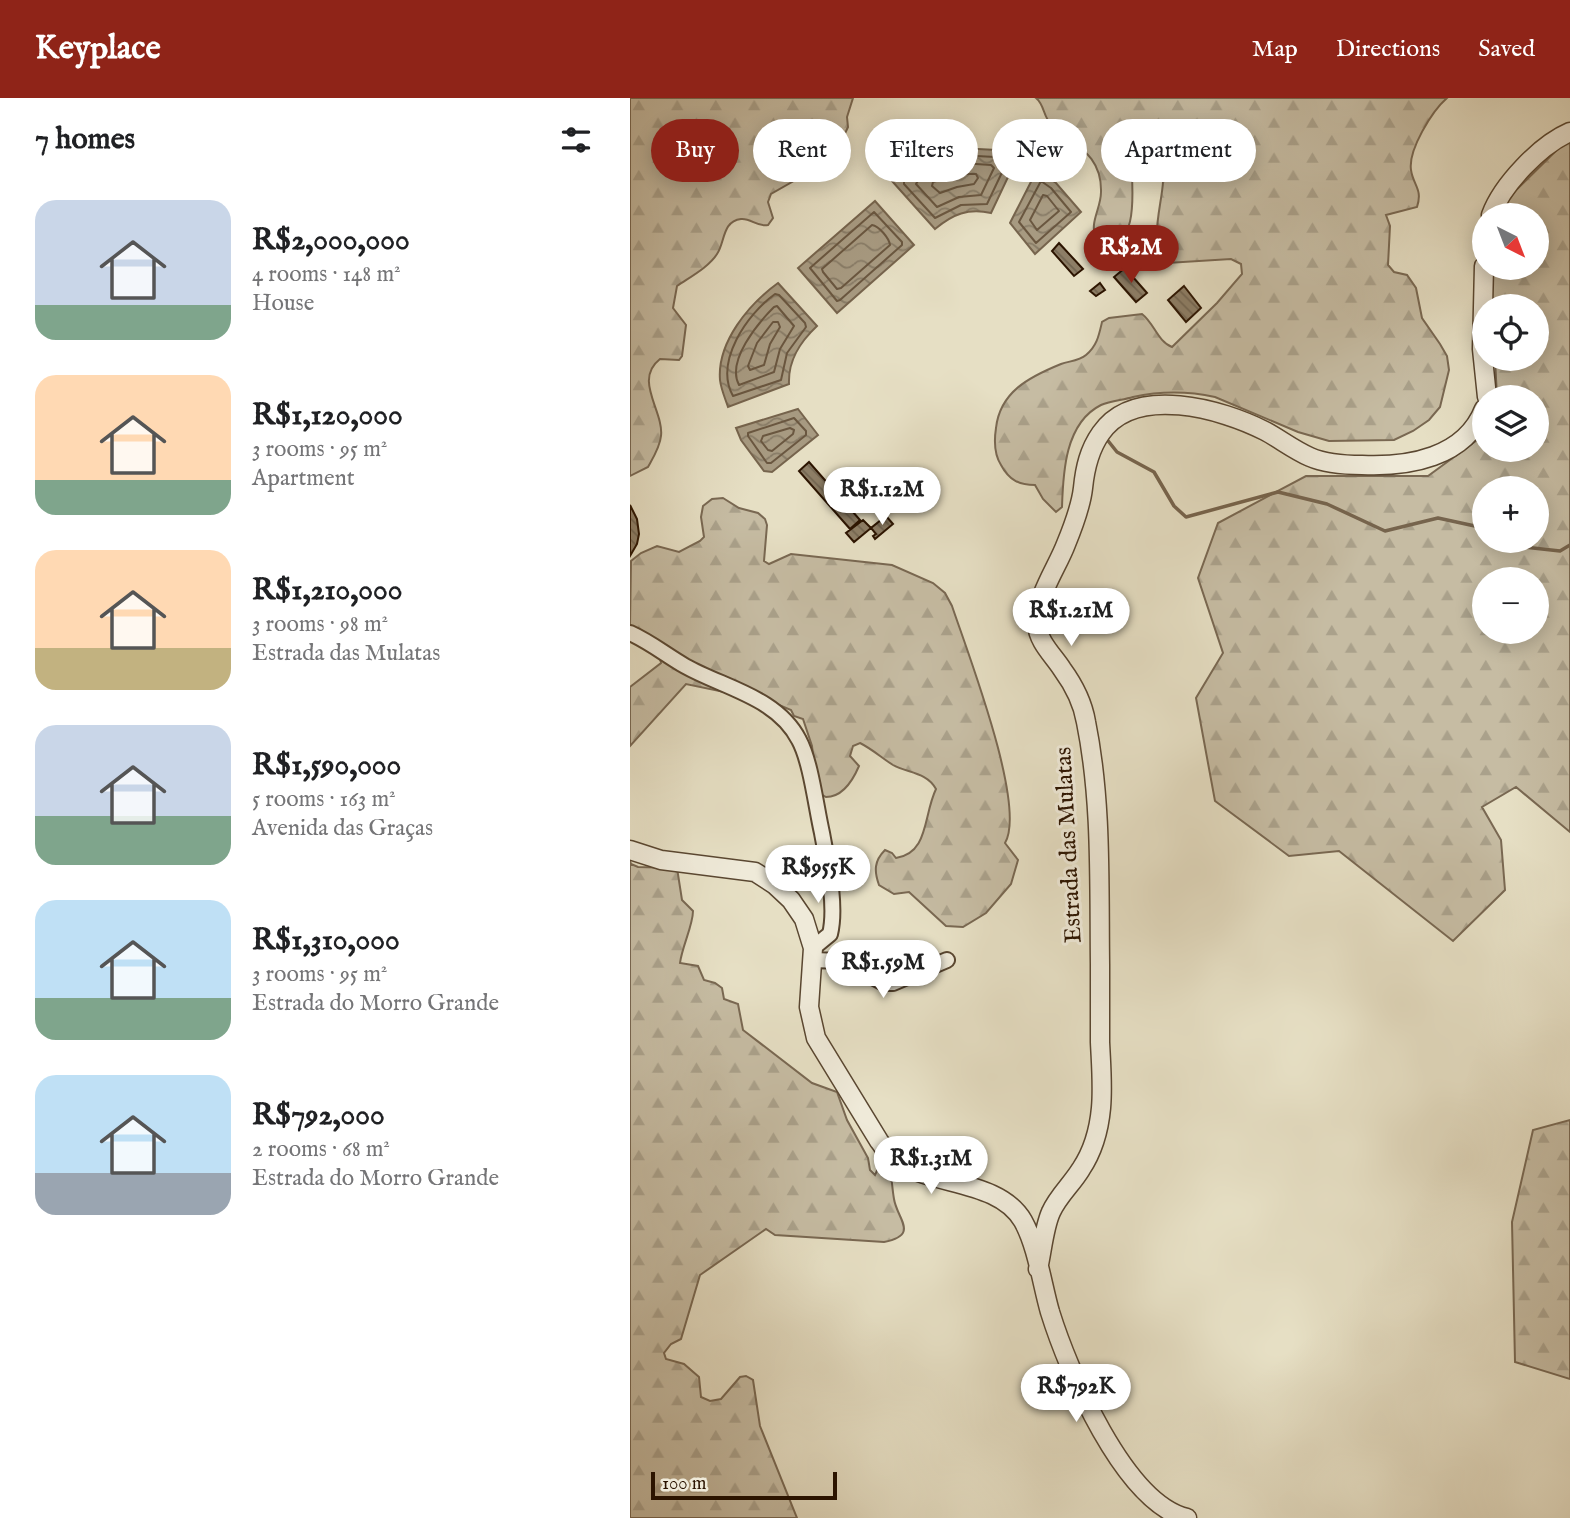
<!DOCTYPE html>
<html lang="en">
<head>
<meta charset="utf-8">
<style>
  :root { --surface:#fff; --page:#f2f2f2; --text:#202124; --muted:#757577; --accent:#8f2418 }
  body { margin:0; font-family:"IM FELL English",serif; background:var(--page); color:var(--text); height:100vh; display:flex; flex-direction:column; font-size:26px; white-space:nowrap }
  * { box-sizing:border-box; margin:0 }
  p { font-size:23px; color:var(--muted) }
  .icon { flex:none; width:38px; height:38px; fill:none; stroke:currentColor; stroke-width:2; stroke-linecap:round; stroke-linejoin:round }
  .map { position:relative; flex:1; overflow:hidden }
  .sheet { display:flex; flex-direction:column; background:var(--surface); width:630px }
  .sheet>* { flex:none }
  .hud { position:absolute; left:21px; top:21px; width:665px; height:63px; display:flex; gap:14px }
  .needle { width:46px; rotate:138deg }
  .fabs { position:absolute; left:842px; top:105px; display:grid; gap:14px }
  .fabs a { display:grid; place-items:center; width:77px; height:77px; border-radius:50%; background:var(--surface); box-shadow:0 4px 18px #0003; font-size:35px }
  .scale { position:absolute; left:21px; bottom:18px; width:186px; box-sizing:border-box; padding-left:7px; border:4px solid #2c1400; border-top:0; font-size:19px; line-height:24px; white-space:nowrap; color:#2c1400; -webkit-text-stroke:5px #efead9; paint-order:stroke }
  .price { position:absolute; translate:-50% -60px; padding:0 16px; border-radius:24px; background:#fff; color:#222; font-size:23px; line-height:46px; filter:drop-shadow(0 2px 4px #0008) }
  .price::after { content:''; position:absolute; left:50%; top:42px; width:21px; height:16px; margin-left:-10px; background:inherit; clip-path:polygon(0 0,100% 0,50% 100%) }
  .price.active { background:var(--accent); color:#fff }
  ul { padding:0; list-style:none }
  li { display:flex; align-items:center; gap:21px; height:175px; padding:0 35px }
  li span { display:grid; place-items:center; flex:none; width:196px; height:140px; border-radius:21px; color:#555 }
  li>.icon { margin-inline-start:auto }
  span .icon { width:84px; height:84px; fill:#fffc; stroke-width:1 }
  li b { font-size:30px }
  h2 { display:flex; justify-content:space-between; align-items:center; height:84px; padding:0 35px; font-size:30px }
  .tag { padding:0 24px; border-radius:32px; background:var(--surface); box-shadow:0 4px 18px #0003; font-size:24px; line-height:63px }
  .tag.active { background:var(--accent); color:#fff }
  header { display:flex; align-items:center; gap:42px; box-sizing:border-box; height:98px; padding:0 35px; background:var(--accent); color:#fff }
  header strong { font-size:33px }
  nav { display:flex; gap:38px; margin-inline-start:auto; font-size:24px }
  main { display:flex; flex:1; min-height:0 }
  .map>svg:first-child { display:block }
  .forest { fill:url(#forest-firs); stroke:#796852; stroke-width:2; fill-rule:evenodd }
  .water { fill:url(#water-waves); stroke:#76644d; stroke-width:2 }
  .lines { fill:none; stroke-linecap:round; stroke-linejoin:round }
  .shore { stroke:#6a5740; stroke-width:2 }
  .stream { stroke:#76644d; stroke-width:3.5 }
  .building { fill:url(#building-back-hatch); stroke:#2c1400; stroke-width:2 }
  .minor-casing { stroke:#5a4731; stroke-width:18 }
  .tertiary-casing { stroke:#5a4731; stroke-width:21 }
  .minor { stroke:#efead9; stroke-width:14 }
  .tertiary { stroke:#efead9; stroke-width:18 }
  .labels { text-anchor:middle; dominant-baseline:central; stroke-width:6; stroke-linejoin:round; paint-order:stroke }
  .street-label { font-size:24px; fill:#2c1400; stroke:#efead9 }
</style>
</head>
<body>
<header>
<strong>Keyplace</strong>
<nav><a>Map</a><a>Directions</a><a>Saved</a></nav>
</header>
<main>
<section class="sheet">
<h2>7 homes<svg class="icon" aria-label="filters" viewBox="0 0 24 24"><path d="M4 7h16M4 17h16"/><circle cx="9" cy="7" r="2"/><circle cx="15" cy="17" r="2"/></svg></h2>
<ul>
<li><span style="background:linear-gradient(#c9d6e8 75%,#7fa58c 0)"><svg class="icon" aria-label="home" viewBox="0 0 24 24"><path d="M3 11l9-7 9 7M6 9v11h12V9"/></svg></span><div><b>R$2,000,000</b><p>4 rooms · 148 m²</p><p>House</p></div></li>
<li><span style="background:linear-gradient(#ffd9b3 75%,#7fa58c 0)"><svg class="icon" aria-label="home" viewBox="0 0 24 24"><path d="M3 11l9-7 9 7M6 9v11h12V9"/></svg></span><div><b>R$1,120,000</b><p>3 rooms · 95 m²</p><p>Apartment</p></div></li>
<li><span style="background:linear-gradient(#ffd9b3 70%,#c2b280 0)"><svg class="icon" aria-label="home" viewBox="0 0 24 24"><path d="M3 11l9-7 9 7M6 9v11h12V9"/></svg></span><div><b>R$1,210,000</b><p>3 rooms · 98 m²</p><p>Estrada das Mulatas</p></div></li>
<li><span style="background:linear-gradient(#c9d6e8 65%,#7fa58c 0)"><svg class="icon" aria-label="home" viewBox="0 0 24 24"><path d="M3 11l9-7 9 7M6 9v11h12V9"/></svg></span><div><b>R$1,590,000</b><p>5 rooms · 163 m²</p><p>Avenida das Graças</p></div></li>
<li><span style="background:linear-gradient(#bfe0f5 70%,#7fa58c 0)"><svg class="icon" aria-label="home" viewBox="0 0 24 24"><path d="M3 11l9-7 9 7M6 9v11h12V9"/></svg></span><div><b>R$1,310,000</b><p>3 rooms · 95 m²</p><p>Estrada do Morro Grande</p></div></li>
<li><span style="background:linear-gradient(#bfe0f5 70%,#9aa5b1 0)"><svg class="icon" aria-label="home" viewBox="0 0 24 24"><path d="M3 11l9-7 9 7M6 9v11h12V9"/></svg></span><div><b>R$792,000</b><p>2 rooms · 68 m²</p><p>Estrada do Morro Grande</p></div></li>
</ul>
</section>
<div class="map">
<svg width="940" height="1420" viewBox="0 0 940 1420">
  <defs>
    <pattern id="forest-firs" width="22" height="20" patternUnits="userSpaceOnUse" patternTransform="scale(1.75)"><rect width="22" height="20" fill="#c6bca3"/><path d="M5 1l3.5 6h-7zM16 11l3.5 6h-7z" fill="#aaa18b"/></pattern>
    <pattern id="water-waves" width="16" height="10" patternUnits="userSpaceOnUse" patternTransform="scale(1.75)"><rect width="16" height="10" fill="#a79a81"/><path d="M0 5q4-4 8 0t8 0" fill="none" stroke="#887c67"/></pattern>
    <pattern id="building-back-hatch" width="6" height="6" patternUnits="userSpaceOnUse" patternTransform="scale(1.75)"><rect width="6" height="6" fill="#8d7e66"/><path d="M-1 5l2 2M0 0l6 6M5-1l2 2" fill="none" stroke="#736652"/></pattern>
  </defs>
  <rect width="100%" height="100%" fill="#e6dfc4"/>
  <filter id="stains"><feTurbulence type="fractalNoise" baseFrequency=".00286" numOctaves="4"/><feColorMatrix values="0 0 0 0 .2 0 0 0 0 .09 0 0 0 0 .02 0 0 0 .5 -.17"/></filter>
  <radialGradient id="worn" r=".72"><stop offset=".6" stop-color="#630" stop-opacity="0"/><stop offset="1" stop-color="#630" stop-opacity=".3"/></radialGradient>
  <!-- forest -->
  <path class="forest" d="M0,0H223L217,19L218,29L212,42L176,76L141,96L138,104L143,120L138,127C127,129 121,120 111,121C92,123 95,145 87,156C79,169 60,179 47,188L43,210L56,227L52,258L49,262L30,261C3,282 34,313 31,338C30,349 23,360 18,369L0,378Z
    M406,0H817C802,13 778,52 781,72C783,87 793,91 787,109L756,117L760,128L758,167L764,174L777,177L786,190L792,220L810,246L817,258L819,272L810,309L799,322L783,333L764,342L699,343L668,334L585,299C557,293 531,293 503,299C493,302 481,303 471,307C435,325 433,375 432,409L426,414L413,401L405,387C389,387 379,382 371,367C364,356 364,343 366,330C370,294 399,279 431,266C439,263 449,263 456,257C467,248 469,237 472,224L479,220L512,216C524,225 528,244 542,249L587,205L612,176L611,166L601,161L537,165C517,152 532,106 533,84L543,78C549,56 533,43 514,37L491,43V49L501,60C502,85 512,162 466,141C459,124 471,111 471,94C472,57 446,48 422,27C413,20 415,7 406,0Z
    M938,41H940V734L886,689L852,709L871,742L875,792L823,843L709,753L659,758L585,703L566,600L593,555L568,480L588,425L676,378H798L854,337V352H906V299H867L865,261H906V208H861L860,170H906V117H873L878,100ZM854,390H906V443H854ZM854,481H906V534H854Z
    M93,400L109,410L128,415L135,421L137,427L134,463L139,466L161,456L262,467L303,485L315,495L322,508C337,553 397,708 375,745L388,762L381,786L356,815L333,829L316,828L279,794L264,796L249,787C244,773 244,763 255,752L262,755L266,760C299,755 293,718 306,691C297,674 277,675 263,667C252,660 242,651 230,645L223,648L220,658L229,668C223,682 213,699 196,699L187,694L182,648L173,621L164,618L161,612L142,604L56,586L0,648V589L31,565L26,541L0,527L1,463L11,455L27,448L49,454L70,443L74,439L71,419L73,408L82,401Z
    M0,763L1,766L8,769L47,770L52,802L63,813C63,827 52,849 50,865L68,868L74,882L85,885L92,890L94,901L108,906L113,932L182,985L207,994L217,1022L238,1060L240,1072L245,1077L252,1062L259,1067C262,1079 262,1090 264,1101C267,1121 290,1137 254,1144L145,1137L136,1131L70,1177L51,1241L41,1246L34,1255L36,1261L54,1266L69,1279L71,1299L80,1303L91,1301L110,1279L116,1278L123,1282L130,1328L167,1420H0Z
    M940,1022V1281L885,1264L882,1124L903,1032Z"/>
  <!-- water -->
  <path class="water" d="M328,50L367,52L387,60L361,115C338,110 323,116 305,131L262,83C282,65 301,53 328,50Z
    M407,72L426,85L451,114L405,156L380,125Z
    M245,103L284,147L207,215L168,170Z
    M148,185L187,228C170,244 158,262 159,286L98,309C95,300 91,291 90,282C87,244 119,206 148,185Z
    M168,311L188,337L142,374L134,373L111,342L106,330Z"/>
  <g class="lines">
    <!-- shore -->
    <path class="shore" d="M328,57L365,59L375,63L376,66L357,106L331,107L305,120L274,86V83C289,67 307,59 328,57Z
      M346,66L361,67L364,70L351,97L329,99L307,109L286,86C296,66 326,65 346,66Z
      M329,76H346L348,80L344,86L327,89L310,95L302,88L303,84Z
      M411,83L421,90L441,114L406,145L389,124Z
      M413,97L417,98L429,113L407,132L400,122Z
      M244,114L272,144V147L210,202L207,203L180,170Z
      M242,127C249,128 259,140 260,147L211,190L207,191L193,174L192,171Z
      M145,196L149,197L175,225L176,229L157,255L151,282L103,298C84,264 117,216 145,196Z
      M147,208L164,228L150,251L144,274L109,287C96,263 128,225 144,209Z
      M143,224H148L150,229L140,246L134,267L120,272L118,268L127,245Z
      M164,320L176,333V337L141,365H137L118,338V335Z
      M160,330L164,332L163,336L142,353L138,352L131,343L133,338Z"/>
    <!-- stream -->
    <path class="stream" d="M475,339L487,354L524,374L544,408L556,419L648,394L697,406L755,433L808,420L854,430
      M883,443L894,449L930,453L940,447"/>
  </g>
  <!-- building -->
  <path class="building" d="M429,145L453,171L444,178L422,153Z
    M495,170L517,195L506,204L484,179Z
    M470,185L475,192L466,198L460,193Z
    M554,188L571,210L556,224L538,202Z
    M179,364L230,422L220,431L169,373Z
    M0,407L7,421L9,436L7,446L0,458Z
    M256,418L263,426L245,441L243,438L246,436L241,430Z
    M233,422L241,430L224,444L216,435Z"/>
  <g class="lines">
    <!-- minor casing -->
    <g class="minor-casing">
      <path id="minor" d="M0,535C20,544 36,557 55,568C94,590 147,599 169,642C181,664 186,709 192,735C197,763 207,808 200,836L183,850
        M182,862L213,863L254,885H263L317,862"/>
    </g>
    <!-- tertiary casing -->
    <g class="tertiary-casing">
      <path id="tertiary" d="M861,117C872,87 910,47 940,34
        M854,168L852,251L857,299
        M0,752L31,762L125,774L145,787L161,802L174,821L183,850L179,909L186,940L249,1043C253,1048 257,1055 262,1060C298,1089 368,1080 393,1123C407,1148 412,1186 420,1214C438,1272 494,1405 557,1420
        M408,1171C412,1154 414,1129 421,1114C428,1098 442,1086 451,1071C463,1053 469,1032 471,1010C473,988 471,966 470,944C470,918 470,892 470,866C469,786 472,703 456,624C453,606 443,586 432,571C423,557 408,544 407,526C406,498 427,470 436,446C443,429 451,408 453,390C455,370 459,352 471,335C505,286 592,311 635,333C650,341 664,352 680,359C696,366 715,367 732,367C778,369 835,360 854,311"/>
    </g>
    <!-- minor -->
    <use href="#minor" class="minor"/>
    <!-- tertiary -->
    <use href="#tertiary" class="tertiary"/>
  </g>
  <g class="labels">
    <!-- street labels -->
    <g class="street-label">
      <text transform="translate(439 747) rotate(-93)">Estrada das Mulatas</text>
    </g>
  </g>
  <rect width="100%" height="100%" filter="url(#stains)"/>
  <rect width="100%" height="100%" fill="url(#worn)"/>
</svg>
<div class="fabs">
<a><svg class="needle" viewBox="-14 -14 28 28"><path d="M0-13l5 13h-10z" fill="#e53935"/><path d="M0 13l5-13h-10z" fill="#757577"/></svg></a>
<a><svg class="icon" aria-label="locate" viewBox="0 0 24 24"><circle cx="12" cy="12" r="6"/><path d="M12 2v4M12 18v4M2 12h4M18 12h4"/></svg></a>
<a><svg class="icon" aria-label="layers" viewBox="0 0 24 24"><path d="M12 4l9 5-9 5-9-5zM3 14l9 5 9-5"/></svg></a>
<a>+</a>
<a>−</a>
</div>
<div class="scale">100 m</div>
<b class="price active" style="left:501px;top:187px">R$2M</b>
<b class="price" style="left:252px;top:429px">R$1.12M</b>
<b class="price" style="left:441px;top:550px">R$1.21M</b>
<b class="price" style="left:188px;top:807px">R$955K</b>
<b class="price" style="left:253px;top:902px">R$1.59M</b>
<b class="price" style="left:301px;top:1098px">R$1.31M</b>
<b class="price" style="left:446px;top:1326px">R$792K</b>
<div class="hud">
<a class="tag active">Buy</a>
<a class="tag">Rent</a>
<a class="tag">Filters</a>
<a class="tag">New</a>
<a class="tag">Apartment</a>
</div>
</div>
</main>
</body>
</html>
